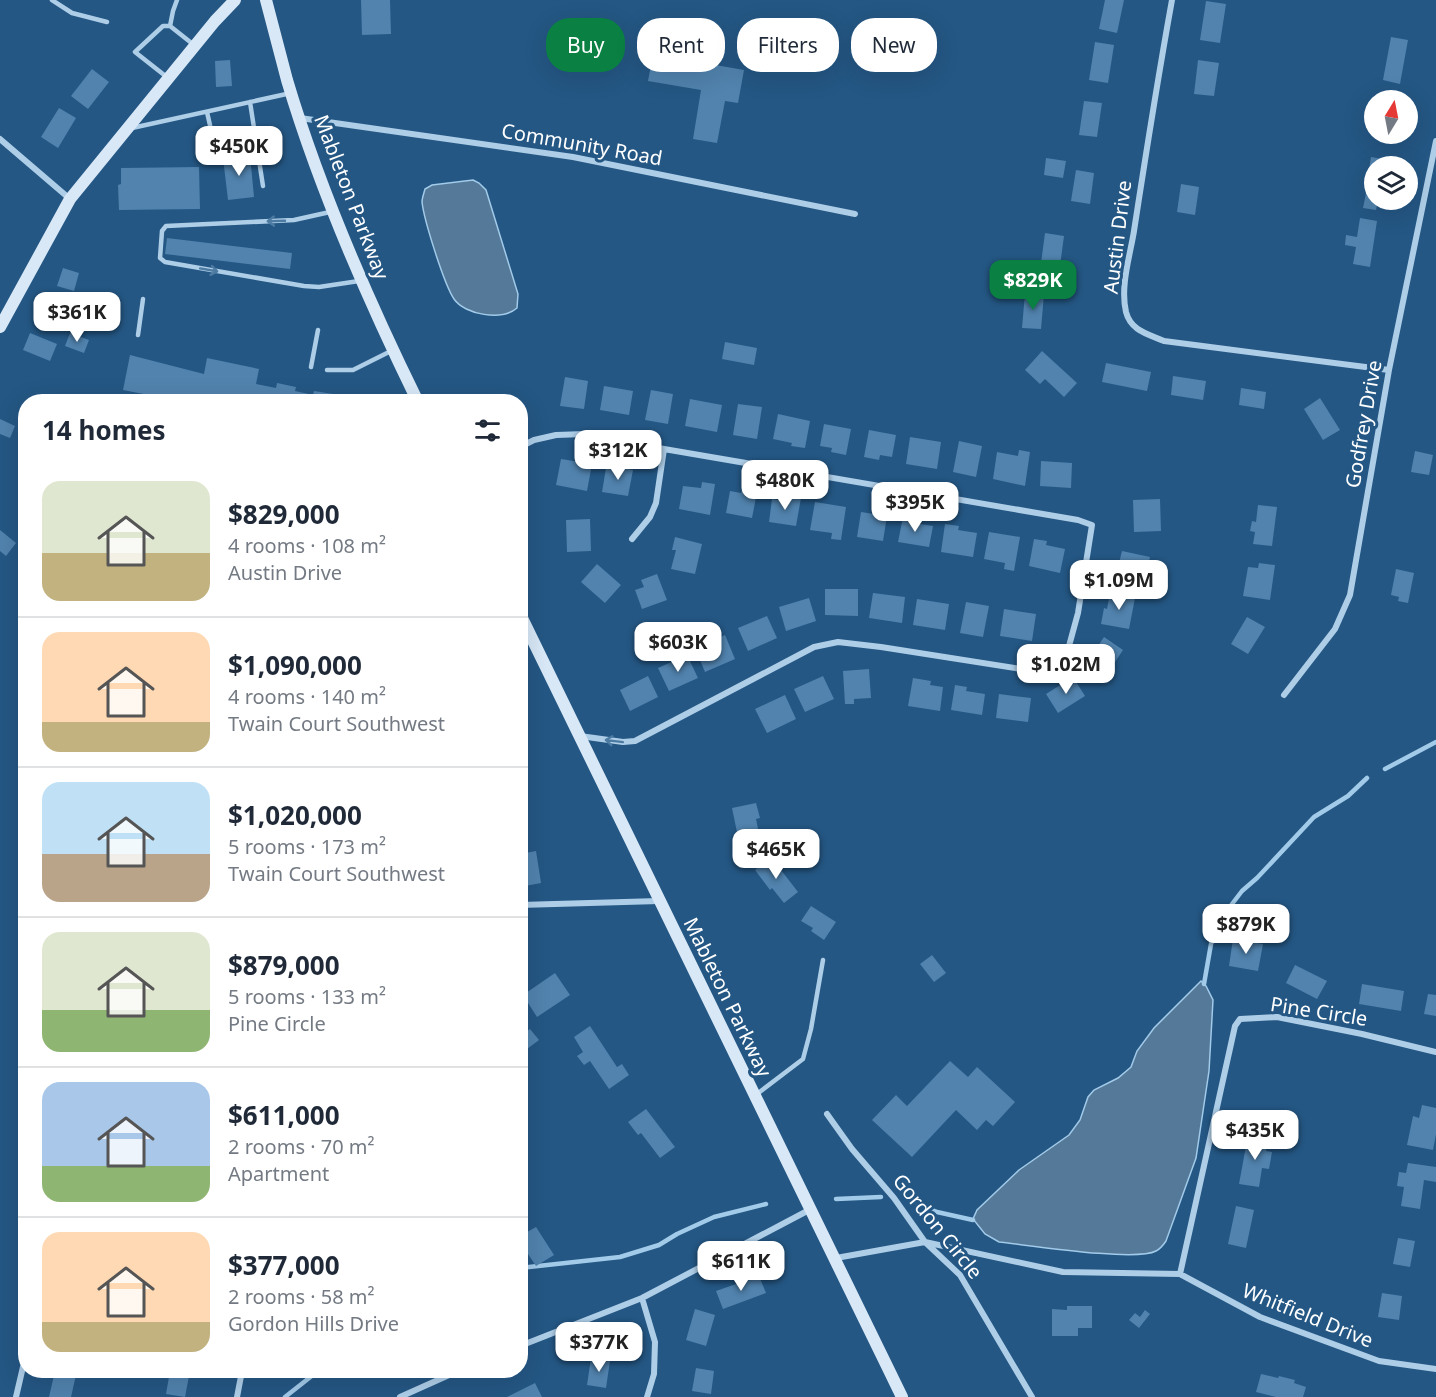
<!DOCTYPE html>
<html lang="en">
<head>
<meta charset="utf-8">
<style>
  :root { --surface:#fff; --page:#f2f2f3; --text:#1f2937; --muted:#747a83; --line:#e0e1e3; --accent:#0b8043 }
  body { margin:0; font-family:"Noto Sans",sans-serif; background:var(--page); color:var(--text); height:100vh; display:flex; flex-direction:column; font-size:22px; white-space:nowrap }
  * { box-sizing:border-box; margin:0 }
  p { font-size:20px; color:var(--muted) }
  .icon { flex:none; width:33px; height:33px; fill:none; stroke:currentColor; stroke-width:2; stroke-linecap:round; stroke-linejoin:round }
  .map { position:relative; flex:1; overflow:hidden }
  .panel { position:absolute; left:18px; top:394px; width:510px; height:984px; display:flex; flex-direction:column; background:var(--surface); border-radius:24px; box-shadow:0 6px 24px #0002 }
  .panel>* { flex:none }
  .banner { position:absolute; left:546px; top:18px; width:570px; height:54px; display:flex; gap:12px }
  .needle { width:39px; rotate:10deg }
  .fabs { position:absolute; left:1364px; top:90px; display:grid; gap:12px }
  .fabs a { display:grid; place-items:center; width:54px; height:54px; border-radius:50%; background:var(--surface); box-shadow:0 6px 24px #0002; font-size:30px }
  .price { position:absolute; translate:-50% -51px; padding:0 14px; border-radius:12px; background:#fff; color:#222; font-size:20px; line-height:39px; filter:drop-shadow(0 2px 3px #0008) }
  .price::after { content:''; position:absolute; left:50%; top:36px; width:18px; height:14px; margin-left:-9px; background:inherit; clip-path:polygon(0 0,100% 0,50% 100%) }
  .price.selected { background:var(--accent); color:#fff }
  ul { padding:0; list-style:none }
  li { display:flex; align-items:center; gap:18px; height:150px; padding:0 24px }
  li+li { border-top:2px solid var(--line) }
  li span { display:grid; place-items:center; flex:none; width:168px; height:120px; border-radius:18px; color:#555 }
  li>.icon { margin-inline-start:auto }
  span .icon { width:72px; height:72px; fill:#fffc; stroke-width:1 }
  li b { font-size:26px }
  h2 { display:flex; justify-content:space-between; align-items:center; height:72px; padding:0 24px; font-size:26px }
  .tag { padding:0 21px; border-radius:24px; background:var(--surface); box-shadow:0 6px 24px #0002; font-size:21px; line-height:54px }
  .tag.selected { background:var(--accent); color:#fff }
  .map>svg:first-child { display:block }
  .water { fill:#557998; stroke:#a2cae9; stroke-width:1.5 }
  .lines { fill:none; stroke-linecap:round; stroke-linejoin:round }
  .stream { stroke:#a2cae9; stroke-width:4.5 }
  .building { fill:#5183ae }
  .lane { stroke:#aecee8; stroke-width:4.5 }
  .street { stroke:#aecee8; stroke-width:6 }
  .secondary { stroke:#d8e8f7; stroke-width:12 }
  .oneway { stroke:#4d7ba2 }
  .labels { text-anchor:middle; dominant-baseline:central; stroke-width:6; stroke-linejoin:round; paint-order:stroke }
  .street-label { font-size:20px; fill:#fff; stroke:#245784 }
</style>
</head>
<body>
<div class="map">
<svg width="1436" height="1397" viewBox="0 0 1436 1397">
  <rect width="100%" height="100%" fill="#245784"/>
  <!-- water -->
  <path class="water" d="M473,180L479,183L486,190L518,294L517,308C502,321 465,315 454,299C444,284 424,220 422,202C422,198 424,193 425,189L432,185Z
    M1201,981L1206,986L1213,1000L1209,1071L1196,1158L1166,1241C1164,1244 1160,1249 1156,1251C1135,1262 1028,1245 999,1242L985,1234L973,1219L977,1210L1019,1170L1069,1135L1080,1120L1088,1097L1094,1090L1118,1078L1131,1067L1137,1051L1154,1028Z"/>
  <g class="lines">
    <!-- stream -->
    <path class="stream" d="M1385,769L1436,742
      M1204,984L1211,944L1229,908L1242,891L1257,878L1314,817L1348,796L1367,778
      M836,1199L881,1197
      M911,1201L937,1212L973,1220
      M520,1268L620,1257L659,1245L677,1234L714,1217L766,1204
      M285,1397L318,1371"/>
  </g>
  <!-- building -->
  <path class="building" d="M361,0H390L391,34L362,35Z
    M1105,0H1124L1117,33L1099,29Z
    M1206,1L1226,4L1220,43L1200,40Z
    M907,23L918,25L916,39L905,37Z
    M1391,37L1408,40L1400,84L1383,80Z
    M1095,42L1114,45L1108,83L1089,80Z
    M653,54L744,70L738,103L725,101L717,143L693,139L701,90L648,81Z
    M230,60L232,86L216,87L215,61Z
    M1198,60L1219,63L1214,96L1194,94Z
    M92,69L109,82L88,109L71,96Z
    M1084,101L1102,103L1097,137L1079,135Z
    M59,108L76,118L58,148L41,137Z
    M250,155L254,197L228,200L223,158Z
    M1371,157L1389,160L1388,166H1374V189L1366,188Z
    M1046,158L1066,161L1063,178L1044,175Z
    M199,167L200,209L119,210L118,185L121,184V168Z
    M1076,170L1094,173L1090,204L1071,201Z
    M1181,184L1199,187L1195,215L1177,212Z
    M1366,193L1374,195V200H1378L1376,210L1363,208Z
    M1360,218L1377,221L1370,267L1353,264L1356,247L1345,245L1346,235L1357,237Z
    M1045,233L1064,236L1060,266L1041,263Z
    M167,238L292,253L290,269L165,254Z
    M63,268L79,273L74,291L57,286Z
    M1025,293L1044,294L1041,329L1022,328Z
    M30,333L57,344L50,361L23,350Z
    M70,333L89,340L84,353L65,346Z
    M725,342L757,348L754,365L722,359Z
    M1042,351L1077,383L1064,397L1045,379L1040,384L1025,370Z
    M130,355L204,374L207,358L259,369L256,384L276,388L277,383L296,387L295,391L313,395L314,391L333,394L332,402H185L123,390Z
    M1106,363L1151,372L1147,391L1102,382Z
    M1173,376L1206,381L1203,400L1171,395Z
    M565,377L588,381L584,409L560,406Z
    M604,386L633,391L629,415L600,410Z
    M1241,388L1266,392L1264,409L1239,405Z
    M651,390L673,394L668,424L645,420Z
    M1320,398L1340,430L1323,440L1304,409Z
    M690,399L722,405L717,432L685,426Z
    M738,404L762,407L757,439L733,435Z
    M778,414L810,421L805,448L791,446L792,443L773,439Z
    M0,419L15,426L10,438L0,434Z
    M824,424L851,429L846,455L831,452L832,448L820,446Z
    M869,430L896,435L892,457L880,455L879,460L864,457Z
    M910,437L941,442L937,469L906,464Z
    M959,441L982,446L976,477L953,472Z
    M1019,450L1030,452L1025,486L993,479L997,452L1018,456Z
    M1415,451L1433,455L1429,475L1411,472Z
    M561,459L592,464L587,491L556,485Z
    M1041,461L1072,463L1071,488L1040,486Z
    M618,467L633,470L628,496L602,492L606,468L617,470Z
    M702,482L715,484L710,515L679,509L683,486L701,488Z
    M742,489L757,492L752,518L726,513L730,491L741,493Z
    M785,496L801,498L796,526L769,522L772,499L784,501Z
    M1160,499L1161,531L1134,532L1133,500Z
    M815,502L846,507L841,540L831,539L832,533L810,530Z
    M1258,505L1277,507L1272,546L1253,544L1255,532L1250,531L1252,521L1256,522Z
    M861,512L887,516L883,541L857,537Z
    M903,517L914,519V523L933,526L929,547L898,542Z
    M590,519L591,551L567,552L566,520Z
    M945,524L959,526L958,530L977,533L973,557L941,552Z
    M0,530L16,543L6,556L0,551Z
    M989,532L1020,537L1014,571L1004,569L1005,563L984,559Z
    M675,537L702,544L695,574L671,569L676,550H672Z
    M1034,539L1047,541L1046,545L1065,549L1060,573L1029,566Z
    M1122,551L1150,557L1143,588L1118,582L1123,563H1119Z
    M1259,563L1275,565L1270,600L1243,596L1248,567L1258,568Z
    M597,564L621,585L605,603L581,582Z
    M1396,569L1414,573L1408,603L1398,601L1399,597L1391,595Z
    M657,574L667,600L642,609L635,590L644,587L641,580Z
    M825,589H858V616L825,615Z
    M873,593L905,597L902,623L869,618Z
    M1110,593L1135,598L1129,629L1101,624L1104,608L1107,609Z
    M809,598L816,621L786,631L779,607Z
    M917,599L949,604L945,630L913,625Z
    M966,602L989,606L983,637L960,633Z
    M1004,609L1036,614L1032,641L1000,636Z
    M767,616L777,638L748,651L738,628Z
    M1247,617L1265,627L1248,654L1231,644Z
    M725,635L735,659L705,672L695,648Z
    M1104,637L1123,650L1105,677L1086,664Z
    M687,655L698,678L669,691L658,668Z
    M869,669L871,698L854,699V704H845L843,671Z
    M648,676L658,697L630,711L620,690Z
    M823,676L834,699L805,712L794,689Z
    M1073,677L1085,696L1058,713L1046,694Z
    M913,678L931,681L930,685L943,687L940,711L908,706Z
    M955,685L967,687L966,691L985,694L982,715L951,710Z
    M999,694L1031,698L1028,722L996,718Z
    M785,695L796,719L767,733L755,709Z
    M756,803L760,818L756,819L760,838L739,842L732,808Z
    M536,851L541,883L525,886L520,854Z
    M771,857L798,892L784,903L772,888L770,890L755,870Z
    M811,906L836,922L824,940L811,931L813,928L801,921Z
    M1233,939L1263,944L1258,971L1229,966Z
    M932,955L946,973L934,982L920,964Z
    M1295,965L1327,981L1317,999L1286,983Z
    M555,973L570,995L537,1017L523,995Z
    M1362,984L1404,991L1401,1011L1359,1004Z
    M1428,994L1436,995V1016L1424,1014Z
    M590,1026L617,1067L622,1064L629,1075L609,1089L590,1061L584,1065L577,1056L583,1052L574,1037Z
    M530,1029L539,1040L527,1049L520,1041V1036Z
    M950,1061L968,1077L977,1067L1015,1102L993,1126L986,1120L977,1130L956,1110L912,1157L872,1120L896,1095L907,1106Z
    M1422,1105L1436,1108V1134L1433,1150L1407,1145L1413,1116L1419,1118Z
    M646,1109L675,1147L660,1158L641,1133L638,1135L628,1122Z
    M1248,1135L1268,1139L1266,1151L1272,1152L1269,1169L1262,1168L1259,1187L1239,1184Z
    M1408,1163L1436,1167V1182L1424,1180L1420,1209L1401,1206L1404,1187L1397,1186L1399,1172L1406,1173Z
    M1236,1206L1254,1210L1246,1248L1228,1244Z
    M536,1227L554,1255L536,1266L520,1242V1236Z
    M1398,1238L1415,1241L1410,1267L1393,1264Z
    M759,1276L766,1293L723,1309L716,1291Z
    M1382,1293L1402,1296L1399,1320L1378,1317Z
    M1067,1306H1092V1328H1078V1336H1052V1309L1067,1310Z
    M695,1309L715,1315L706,1346L686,1340Z
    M1145,1310L1150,1314L1139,1328L1129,1320L1135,1313L1140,1317Z
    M591,1358L610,1361L606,1388L587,1385Z
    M696,1368L714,1371L711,1394L692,1391Z
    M55,1371L76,1375L71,1397H49Z
    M170,1371H185L184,1375L189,1376L185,1397L166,1394Z
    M1261,1374L1278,1378L1279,1376L1295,1380L1294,1383L1306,1387L1303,1397H1276L1256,1392Z
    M535,1383L542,1397H507Z"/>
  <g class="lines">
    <!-- lane -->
    <path class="lane" d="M52,0L72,13L107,22
      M170,26L173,11L177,0
      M168,78L135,52L163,26H170L194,45
      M250,102L263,186
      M207,112L214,143L256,137
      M132,128L291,93
      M330,212L294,220L166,226L162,231L160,258L165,262L304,286L319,287L359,281
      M138,335L143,299
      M311,367L318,330
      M327,370H353L391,351
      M757,1094L803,1059L811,1029L823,960"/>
    <!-- street -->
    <path class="street" d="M1172,0C1158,77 1146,153 1134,231C1130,256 1120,286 1126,312C1131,331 1148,334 1164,341L1389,370
      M300,118L573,157L855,214
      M0,139L70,199
      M520,447L534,440L556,435L585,434L664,449L1078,520L1092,525L1078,613L1069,646L1053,657L1021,669L881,647L838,642L814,647L635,741L623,742L580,736
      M632,539L650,517L656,503L664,449
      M1284,695L1335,629L1350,595L1389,370L1436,141
      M520,905L659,901
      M827,1114L852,1149L894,1198L925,1242L960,1275L1032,1397
      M836,1258L925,1242L1063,1272L1180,1274L1260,1317L1379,1361L1436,1369
      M1180,1274L1235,1026L1240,1019L1277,1017L1362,1034L1436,1052
      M642,1298L655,1342L654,1374L647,1397
      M520,1346L642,1298L811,1209
      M16,1397L26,1354
      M237,1397L242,1371
      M400,1397L458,1371"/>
    <!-- secondary -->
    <path class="secondary" d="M266,0C273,27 280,53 287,80C320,191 367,298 418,402
      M0,327L70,199L215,21L235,0
      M520,614C646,876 775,1136 902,1397"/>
  </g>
  <!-- one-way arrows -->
  <defs><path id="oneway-shaft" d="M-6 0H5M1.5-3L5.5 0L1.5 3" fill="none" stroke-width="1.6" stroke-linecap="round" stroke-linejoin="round" transform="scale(1.5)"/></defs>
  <g class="oneway">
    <use href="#oneway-shaft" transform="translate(276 221) rotate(178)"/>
    <use href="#oneway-shaft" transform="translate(209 270) rotate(10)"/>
    <use href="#oneway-shaft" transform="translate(614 741) rotate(-173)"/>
  </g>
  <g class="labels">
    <!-- street labels -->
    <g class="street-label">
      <text transform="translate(582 144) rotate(10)">Community Road</text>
      <text transform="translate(352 197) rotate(69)">Mableton Parkway</text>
      <text transform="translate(1117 237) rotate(-83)">Austin Drive</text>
      <text transform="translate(1363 424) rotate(-80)">Godfrey Drive</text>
      <text transform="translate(728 997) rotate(64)">Mableton Parkway</text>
      <text transform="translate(1319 1011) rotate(9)">Pine Circle</text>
      <text transform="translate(938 1226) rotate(51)">Gordon Circle</text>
      <text transform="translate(1308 1315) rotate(22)">Whitfield Drive</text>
    </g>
  </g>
</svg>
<div class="fabs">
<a><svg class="needle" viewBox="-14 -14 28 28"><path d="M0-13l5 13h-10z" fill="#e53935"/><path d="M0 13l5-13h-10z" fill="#747a83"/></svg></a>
<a><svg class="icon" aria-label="layers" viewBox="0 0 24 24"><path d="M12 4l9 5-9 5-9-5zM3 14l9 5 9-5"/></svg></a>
</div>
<b class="price" style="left:239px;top:177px">$450K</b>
<b class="price selected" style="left:1033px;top:311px">$829K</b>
<b class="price" style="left:77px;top:343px">$361K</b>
<b class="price" style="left:618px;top:481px">$312K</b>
<b class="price" style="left:785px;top:511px">$480K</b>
<b class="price" style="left:915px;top:533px">$395K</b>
<b class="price" style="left:1119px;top:611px">$1.09M</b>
<b class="price" style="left:678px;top:673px">$603K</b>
<b class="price" style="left:1066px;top:695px">$1.02M</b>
<b class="price" style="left:776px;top:880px">$465K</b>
<b class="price" style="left:1246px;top:955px">$879K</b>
<b class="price" style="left:1255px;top:1161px">$435K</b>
<b class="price" style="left:741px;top:1292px">$611K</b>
<b class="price" style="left:599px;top:1373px">$377K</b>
<div class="banner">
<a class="tag selected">Buy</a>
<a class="tag">Rent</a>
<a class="tag">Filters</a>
<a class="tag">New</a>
</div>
<section class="panel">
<h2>14 homes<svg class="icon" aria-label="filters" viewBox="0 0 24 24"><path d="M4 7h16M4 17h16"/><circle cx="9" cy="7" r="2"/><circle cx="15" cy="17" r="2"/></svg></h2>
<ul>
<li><span style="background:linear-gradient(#dfe7d0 60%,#c2b280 0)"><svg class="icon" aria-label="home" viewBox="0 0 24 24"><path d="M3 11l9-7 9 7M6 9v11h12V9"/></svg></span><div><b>$829,000</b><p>4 rooms · 108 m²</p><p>Austin Drive</p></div></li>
<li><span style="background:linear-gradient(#ffd9b3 75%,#c2b280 0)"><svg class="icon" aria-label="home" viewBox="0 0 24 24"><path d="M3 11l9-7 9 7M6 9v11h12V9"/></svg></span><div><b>$1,090,000</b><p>4 rooms · 140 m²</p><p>Twain Court Southwest</p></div></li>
<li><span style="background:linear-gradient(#bfe0f5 60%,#b9a48a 0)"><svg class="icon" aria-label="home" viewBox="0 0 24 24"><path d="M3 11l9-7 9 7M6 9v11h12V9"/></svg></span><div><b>$1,020,000</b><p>5 rooms · 173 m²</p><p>Twain Court Southwest</p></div></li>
<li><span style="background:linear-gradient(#dfe7d0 65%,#8fb573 0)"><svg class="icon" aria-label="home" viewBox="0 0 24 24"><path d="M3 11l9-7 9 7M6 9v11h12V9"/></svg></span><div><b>$879,000</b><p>5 rooms · 133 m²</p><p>Pine Circle</p></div></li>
<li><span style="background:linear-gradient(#a9c7e8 70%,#8fb573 0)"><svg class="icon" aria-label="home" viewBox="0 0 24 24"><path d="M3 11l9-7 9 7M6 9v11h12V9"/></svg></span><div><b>$611,000</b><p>2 rooms · 70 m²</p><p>Apartment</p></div></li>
<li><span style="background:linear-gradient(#ffd9b3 75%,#c2b280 0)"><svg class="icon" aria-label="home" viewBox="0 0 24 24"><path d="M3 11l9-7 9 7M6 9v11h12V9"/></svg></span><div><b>$377,000</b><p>2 rooms · 58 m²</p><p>Gordon Hills Drive</p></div></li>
</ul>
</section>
</div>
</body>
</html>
